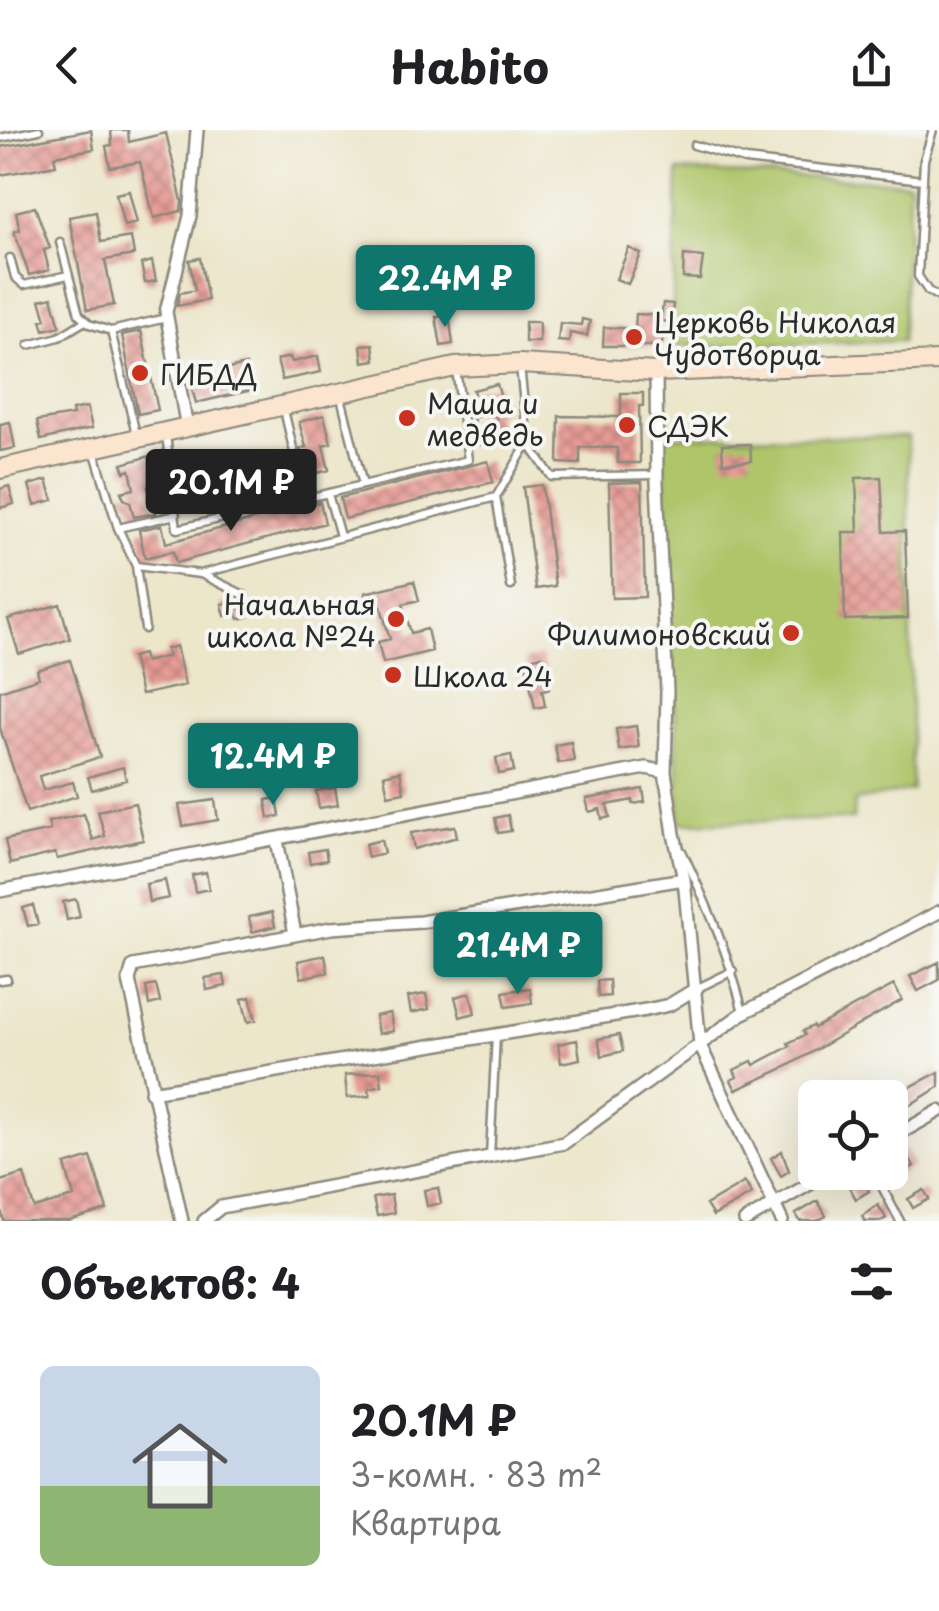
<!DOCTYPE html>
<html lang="ru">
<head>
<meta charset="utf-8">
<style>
  :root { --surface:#fff; --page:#f6f6f6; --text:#202124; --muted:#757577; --line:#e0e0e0; --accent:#0f766e }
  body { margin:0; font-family:"Playpen Sans",sans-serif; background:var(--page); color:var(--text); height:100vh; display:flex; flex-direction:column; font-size:38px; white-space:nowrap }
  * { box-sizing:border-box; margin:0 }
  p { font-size:32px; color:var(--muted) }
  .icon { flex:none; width:55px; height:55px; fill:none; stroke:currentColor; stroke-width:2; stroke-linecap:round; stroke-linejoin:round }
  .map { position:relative; height:1091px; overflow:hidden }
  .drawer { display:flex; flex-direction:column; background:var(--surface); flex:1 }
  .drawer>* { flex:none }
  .buttons { position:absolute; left:798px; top:950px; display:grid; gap:20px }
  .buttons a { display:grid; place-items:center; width:110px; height:110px; border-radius:15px; background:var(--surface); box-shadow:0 10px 40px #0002; font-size:50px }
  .price { position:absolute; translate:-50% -85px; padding:0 22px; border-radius:10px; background:var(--accent); color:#fff; font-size:32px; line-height:65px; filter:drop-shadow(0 2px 5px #0008) }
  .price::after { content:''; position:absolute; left:50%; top:60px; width:30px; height:22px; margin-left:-15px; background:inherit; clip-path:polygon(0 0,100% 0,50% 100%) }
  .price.current { background:#222; color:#fff }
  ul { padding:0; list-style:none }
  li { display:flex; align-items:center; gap:30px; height:250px; padding:0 40px }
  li+li { border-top:2px solid var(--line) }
  li span { display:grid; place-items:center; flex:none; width:280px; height:200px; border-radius:15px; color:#555 }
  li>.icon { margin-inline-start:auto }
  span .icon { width:120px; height:120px; fill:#fffc; stroke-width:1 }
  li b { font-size:42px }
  h2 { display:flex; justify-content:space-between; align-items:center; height:120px; padding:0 40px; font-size:42px }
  header { display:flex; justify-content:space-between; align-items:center; height:130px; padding:0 40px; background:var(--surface); font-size:45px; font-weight:700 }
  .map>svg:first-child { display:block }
  .park { fill:url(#park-crowns); stroke:#6c784a; stroke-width:2.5 }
  .garden { fill:#aec569; stroke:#6c784a; stroke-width:2.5 }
  .building { fill:url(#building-cross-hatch) }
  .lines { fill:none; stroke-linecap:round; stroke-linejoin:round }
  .lane-casing { stroke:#8c887b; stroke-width:11 }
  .street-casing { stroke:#8c887b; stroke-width:16 }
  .secondary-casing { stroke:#8c887b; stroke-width:22 }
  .lane { stroke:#fff; stroke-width:6 }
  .street { stroke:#fff; stroke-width:11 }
  .secondary { stroke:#fce5cf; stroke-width:18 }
  .poi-dot { fill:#c8321e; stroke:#f6f6f2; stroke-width:4 }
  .labels { text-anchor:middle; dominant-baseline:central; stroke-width:8; stroke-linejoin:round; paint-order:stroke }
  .poi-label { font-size:28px; fill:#2b2b2b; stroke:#f6f6f2; text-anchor:start }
</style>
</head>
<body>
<header><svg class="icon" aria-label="back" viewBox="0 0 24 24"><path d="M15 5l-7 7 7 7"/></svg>Habito<svg class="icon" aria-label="share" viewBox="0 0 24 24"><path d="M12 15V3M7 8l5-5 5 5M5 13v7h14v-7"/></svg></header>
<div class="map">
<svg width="939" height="1091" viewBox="0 0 939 1091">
  <defs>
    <pattern id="park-crowns" width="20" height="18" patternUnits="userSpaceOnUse" patternTransform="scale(2.5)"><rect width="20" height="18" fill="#aec569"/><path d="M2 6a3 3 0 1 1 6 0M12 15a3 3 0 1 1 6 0" fill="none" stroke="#96a95b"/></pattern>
    <pattern id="building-cross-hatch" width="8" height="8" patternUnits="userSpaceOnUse" patternTransform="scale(2.5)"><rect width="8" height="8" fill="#e79b95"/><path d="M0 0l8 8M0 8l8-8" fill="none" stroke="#bb7f7a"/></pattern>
  </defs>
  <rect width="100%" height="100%" fill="#f6f6f2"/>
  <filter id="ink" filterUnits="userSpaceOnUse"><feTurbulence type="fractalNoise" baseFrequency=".01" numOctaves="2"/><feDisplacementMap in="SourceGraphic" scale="20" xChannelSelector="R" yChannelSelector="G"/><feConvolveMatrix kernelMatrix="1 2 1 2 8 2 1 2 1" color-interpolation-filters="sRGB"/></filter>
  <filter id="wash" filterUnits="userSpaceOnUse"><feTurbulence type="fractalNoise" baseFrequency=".0048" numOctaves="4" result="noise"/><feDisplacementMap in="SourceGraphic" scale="40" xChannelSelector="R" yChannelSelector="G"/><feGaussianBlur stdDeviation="2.25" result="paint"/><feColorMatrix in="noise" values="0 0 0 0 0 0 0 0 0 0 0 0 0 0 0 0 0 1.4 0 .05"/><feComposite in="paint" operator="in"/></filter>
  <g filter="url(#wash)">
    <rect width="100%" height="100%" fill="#ece6cb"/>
    <!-- park -->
    <path class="park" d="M672,192H697L696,217L671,216Z"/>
    <!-- garden -->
    <path class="garden" d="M678,41L910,52L902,211L696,217V192H672Z
      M662,306L908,307L912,660L855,671L853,689L680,693Z"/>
    <g id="blocks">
      <!-- building -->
      <path class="building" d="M91,0L94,19L54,26L56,35L0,45V17Z
        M111,0H128L129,12L166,3L182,71L181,81L154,88L140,32L110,37L106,16L112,15Z
        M129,61L137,93L124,96L116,64Z
        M35,77L50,118L44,120L49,140L29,145L14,101L20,100L16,82Z
        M96,82L101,112L131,107L134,125L105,130L114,175L87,180L69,87Z
        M629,118L641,124L628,154L616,149Z
        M684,125L703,127L700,149L683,148Z
        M200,128L208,170L177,176L180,163L195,160L189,130Z
        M152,131L156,151L145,153L141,134Z
        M52,167L60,196L44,200L41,190L46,189L40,170Z
        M663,173L673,174L672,192L661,191Z
        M636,184L652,185L664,206L661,216H603L604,197L635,199Z
        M449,185L453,214L441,216L436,187Z
        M582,189L590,191L587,206L570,203L569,212L558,211L560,193L581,195Z
        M525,192H539V212H525Z
        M141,201L158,280L138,284L122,205Z
        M373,214L375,230L363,232L361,215Z
        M318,226L321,242L282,250L277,230L290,227L292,232Z
        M246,235L252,260L196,273L191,255L230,246L228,239Z
        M497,254L504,280L495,283L502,309L480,315L473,288L480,286L473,260Z
        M621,263H643V276H639L640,333H618L617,318L580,317V334L558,333L559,286L621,287Z
        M87,277L92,298L41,310L37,291L73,285L72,280Z
        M324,285L331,313L323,315L329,340L310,345L300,319L306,317L299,292Z
        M10,292L15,318L0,321V294Z
        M750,314L751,331L723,333L722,315Z
        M150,326L158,355L148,357L156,383L134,387L130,372L124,369L121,362L134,359L130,340L125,342L122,334Z
        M488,331L493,352L345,389L340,368Z
        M881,347L884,402L905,401L908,488L845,490L843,402H858L856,348Z
        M47,350L53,370L35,375L29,355Z
        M642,352L645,467L612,468L609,353Z
        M542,355L555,456L536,459L523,357Z
        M9,356L14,374L0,378V359Z
        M320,372L325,393L176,433L173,421L145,428L139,400L162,395L166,413Z
        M414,451L419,470L403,474L411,503L427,499L432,521L383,533L378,512L390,509L381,477L369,480L365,463Z
        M239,470L245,472L248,487L239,489L237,483L225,486L222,474Z
        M60,474L70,509L19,524L8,489Z
        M176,516L185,555L141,565L132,527L143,524L145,532L168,526L166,519Z
        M542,526L549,559L542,560L545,576L535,578L525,530Z
        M70,530L100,627L39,646L43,660L73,652L77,666L27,682L0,598V561L39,548L37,540Z
        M636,596L639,617L619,620L616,599Z
        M571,612L574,631L558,633L555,615Z
        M511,625L514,641L499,644L496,628Z
        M123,637L126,650L92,660L88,647Z
        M400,641L404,662L388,665L384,645Z
        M335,658L338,675L319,678L316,661Z
        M643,659L645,672L633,674V670L607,675L610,687L602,689L600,679L589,682L586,669Z
        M277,668L280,686L269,688L266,670Z
        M215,670L218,690L183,696L179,675Z
        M135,673L143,710L57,729L55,723L10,734L5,710L50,700L48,692L84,684L93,710L105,706L98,681Z
        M508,685L511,701L498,703L495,688Z
        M455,696L457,707L414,719L411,703Z
        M381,710L384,723L368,727L365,714Z
        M325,719L327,730L310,733L308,722Z
        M206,742L209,759L195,762L192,745Z
        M165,750L169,768L149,772L146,754Z
        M76,769L80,787L67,790L63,772Z
        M33,775L38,794L28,796L23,778Z
        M272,782L275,796L252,802L249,787Z
        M557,791L561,807L544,811L541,794Z
        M451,810L454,826L440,829L437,812Z
        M325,825L328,842L301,848L298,831Z
        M939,832V850L918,861L910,846Z
        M224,845L226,856L207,860L205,848Z
        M609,850L610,866L598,867L597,851Z
        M156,855L160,872L149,875L146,857Z
        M894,855L902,870L786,937L736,960L731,950L737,947L734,940L752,931L754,935L790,916L788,913L805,905L803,901L813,896L814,898Z
        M530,858L532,873L506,877L503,862Z
        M470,863L475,883L460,887L455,867Z
        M426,864L429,879L411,883L408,867Z
        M250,867L256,890L248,892L242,869Z
        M390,883L393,901L378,904L375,886Z
        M619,905L623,921L602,926L598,909Z
        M577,910L580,929L561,933L558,914Z
        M380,942L382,955L369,958L370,966L347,968L345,945Z
        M939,942V957L900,981L894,971L898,969L895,965Z
        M904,1019L914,1036L897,1046L890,1027Z
        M782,1021L789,1041L781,1046L771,1028Z
        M91,1027L107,1080L69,1091H4L0,1077V1051L24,1044L34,1078L74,1067L65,1035Z
        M861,1047L869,1061L856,1069L848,1055Z
        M745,1052L752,1064L713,1086L706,1075Z
        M438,1058L441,1073L427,1076L424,1060Z
        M924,1060L929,1069L913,1078L908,1069Z
        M391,1065L394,1083L377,1086L373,1068Z
        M818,1071L826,1086L817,1091H800L796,1084Z
        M878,1075L886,1088L881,1091H865L862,1086Z"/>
    </g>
  </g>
  <g filter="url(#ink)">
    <use href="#blocks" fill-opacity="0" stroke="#8c887b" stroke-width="2.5"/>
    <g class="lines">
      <!-- lane casing -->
      <g class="lane-casing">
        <path id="lane" d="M933,0L924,30L918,146L928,161L939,167
          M0,8L39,0
          M694,15L745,30L923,50
          M60,112L79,184L89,194L111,201
          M10,128L15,147L24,155L68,145
          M29,215L59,207L85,191
          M341,267L363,355
          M284,280L305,369
          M136,304L111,201L166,188
          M166,304L177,399L468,330L456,238
          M528,313L552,347L657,345
          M94,320L118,398L136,436L145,499
          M328,364L340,406
          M118,398L176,385
          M136,436L200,444L496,367
          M201,444L244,465
          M511,456L496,367L528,313L520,236
          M682,721C707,774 729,825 743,882
          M0,850L7,849
          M698,858L733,841
          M490,1027L496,905
          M874,1042L900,1091"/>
      </g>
      <!-- street casing -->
      <g class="street-casing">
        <path id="street" d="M656,242L657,353L667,561L665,642L674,704L684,749L700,915L782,1091
          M187,298L166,182L190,86L197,0
          M277,710L295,804
          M0,761L646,638L665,642
          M151,962L646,880L669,875L697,858
          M890,1009L939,981
          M182,1091L129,850L133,836L331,798L421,792L684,749
          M204,1091L221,1077L564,1013L743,883L939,782
          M745,1091L831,1042"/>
      </g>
      <!-- secondary casing -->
      <g class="secondary-casing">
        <path id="secondary" d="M0,339L455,237L520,234L656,242L939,231"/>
      </g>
      <!-- lane -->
      <use href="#lane" class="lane"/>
      <!-- street -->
      <use href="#street" class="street"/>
      <!-- secondary -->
      <use href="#secondary" class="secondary"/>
    </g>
  </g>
  <!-- markers -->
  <g class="poi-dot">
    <circle cx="634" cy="207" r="10"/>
    <circle cx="140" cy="243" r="10"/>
    <circle cx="407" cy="288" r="10"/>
    <circle cx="627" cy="295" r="10"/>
    <circle cx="396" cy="489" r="10"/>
    <circle cx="791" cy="503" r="10"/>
    <circle cx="393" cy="545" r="10"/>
  </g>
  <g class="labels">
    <!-- poi labels -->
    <g class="poi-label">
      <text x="654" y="191">Церковь Николая<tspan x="654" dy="32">Чудотворца</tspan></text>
      <text x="160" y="243">ГИБДД</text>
      <text x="427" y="272">Маша и<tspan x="427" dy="32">медведь</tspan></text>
      <text x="647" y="295">СДЭК</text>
      <text x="376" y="473" text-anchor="end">Начальная<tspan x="376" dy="32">школа №24</tspan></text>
      <text x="771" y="503" text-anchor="end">Филимоновский</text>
      <text x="413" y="545">Школа 24</text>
    </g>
  </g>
</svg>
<div class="buttons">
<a><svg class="icon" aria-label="locate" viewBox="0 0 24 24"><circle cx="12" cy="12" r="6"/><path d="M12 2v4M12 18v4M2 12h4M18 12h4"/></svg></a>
</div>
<b class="price" style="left:445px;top:200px">22.4M ₽</b>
<b class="price current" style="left:231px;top:404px">20.1M ₽</b>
<b class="price" style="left:273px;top:678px">12.4M ₽</b>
<b class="price" style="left:518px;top:867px">21.4M ₽</b>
</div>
<section class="drawer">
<h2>Объектов: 4<svg class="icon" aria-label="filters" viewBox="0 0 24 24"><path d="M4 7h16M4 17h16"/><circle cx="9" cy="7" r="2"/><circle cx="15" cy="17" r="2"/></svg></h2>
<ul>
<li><span style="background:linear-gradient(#c9d6e8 60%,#8fb573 0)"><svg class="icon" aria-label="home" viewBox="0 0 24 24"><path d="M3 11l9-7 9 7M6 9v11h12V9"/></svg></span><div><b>20.1M ₽</b><p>3-комн. · 83 m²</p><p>Квартира</p></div></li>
</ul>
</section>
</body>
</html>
